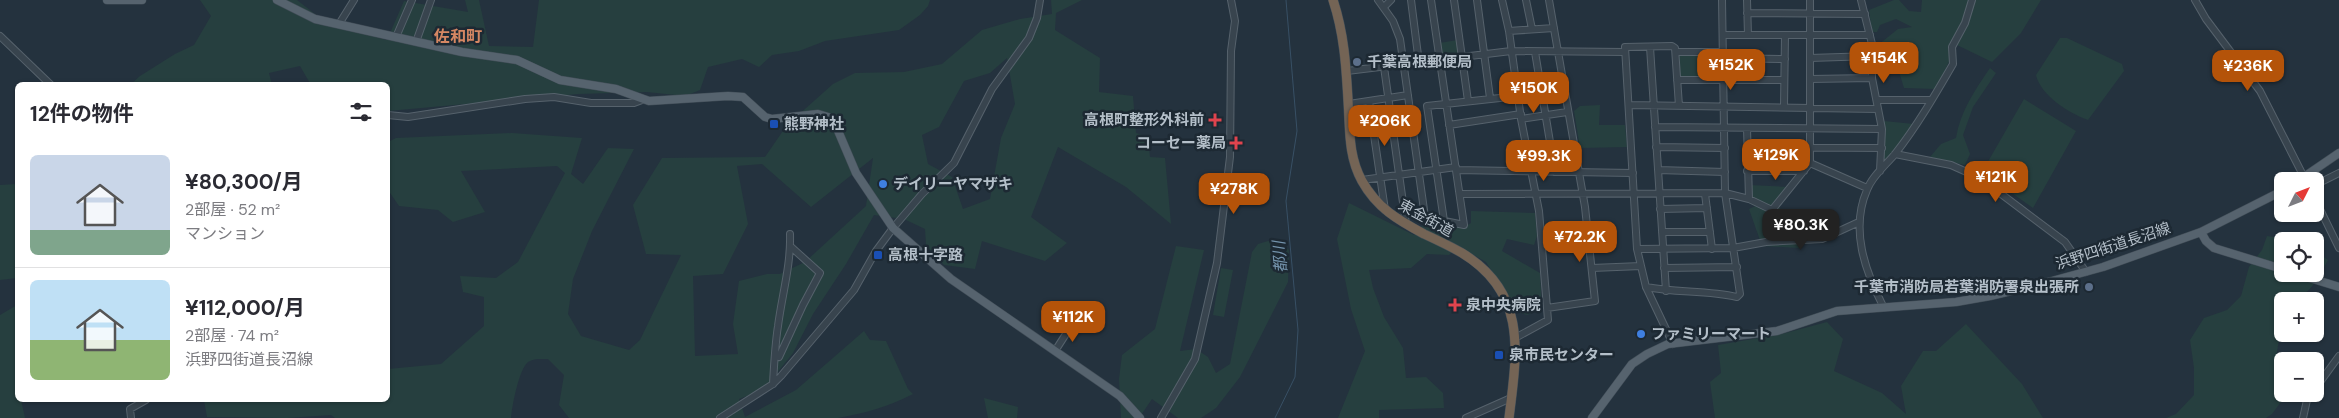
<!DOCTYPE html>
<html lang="ja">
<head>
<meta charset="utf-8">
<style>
  :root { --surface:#fff; --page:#f7f7f7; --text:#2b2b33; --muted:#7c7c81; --line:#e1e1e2; --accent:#b45309 }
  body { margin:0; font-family:"DM Sans","Noto Sans JP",sans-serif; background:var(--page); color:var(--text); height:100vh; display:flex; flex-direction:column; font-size:19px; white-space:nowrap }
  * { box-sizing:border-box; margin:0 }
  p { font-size:16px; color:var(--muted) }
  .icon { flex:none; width:28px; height:28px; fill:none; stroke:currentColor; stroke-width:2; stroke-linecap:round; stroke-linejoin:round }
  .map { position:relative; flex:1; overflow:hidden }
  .drawer { position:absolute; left:15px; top:82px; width:375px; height:320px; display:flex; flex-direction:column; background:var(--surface); border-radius:8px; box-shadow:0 1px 4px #0004 }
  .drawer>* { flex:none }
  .needle { width:32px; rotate:48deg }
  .buttons { position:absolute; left:2274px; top:172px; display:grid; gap:10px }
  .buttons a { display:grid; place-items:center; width:50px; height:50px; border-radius:8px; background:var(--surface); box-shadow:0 1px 4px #0004; font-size:25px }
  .price { position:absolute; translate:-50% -42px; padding:0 11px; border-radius:10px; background:var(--accent); color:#fff; font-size:16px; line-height:32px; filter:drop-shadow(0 1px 2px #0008) }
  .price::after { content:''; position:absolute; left:50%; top:30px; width:15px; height:11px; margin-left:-8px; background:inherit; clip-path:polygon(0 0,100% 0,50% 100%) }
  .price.active { background:#222; color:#fff }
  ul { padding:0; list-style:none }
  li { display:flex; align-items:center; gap:15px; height:125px; padding:0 15px }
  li+li { border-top:1px solid var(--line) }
  li span { display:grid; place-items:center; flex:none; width:140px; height:100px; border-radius:8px; color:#555 }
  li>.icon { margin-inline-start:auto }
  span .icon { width:60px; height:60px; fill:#fffc; stroke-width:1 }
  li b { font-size:21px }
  h2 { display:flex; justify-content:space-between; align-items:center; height:60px; padding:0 15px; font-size:21px }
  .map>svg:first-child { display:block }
  .green { fill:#263f3f; fill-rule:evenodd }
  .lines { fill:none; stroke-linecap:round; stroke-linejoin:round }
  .stream { stroke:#385065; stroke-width:1 }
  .minor-casing { stroke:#56626c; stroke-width:8 }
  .major-casing { stroke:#414d57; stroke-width:9 }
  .highway-casing { stroke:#434f59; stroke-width:10 }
  .minor { stroke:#38444e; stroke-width:6 }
  .major { stroke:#56636e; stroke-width:8 }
  .highway { stroke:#746455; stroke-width:9 }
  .service-dot { fill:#5c6f8a; stroke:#1d2933; stroke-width:2 }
  .health-dot { fill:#e0444e; stroke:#1d2933; stroke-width:2 }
  .transit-dot { fill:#1a4fb4; stroke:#1d2933; stroke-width:2 }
  .shop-dot { fill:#3f7fe0; stroke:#1d2933; stroke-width:2 }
  .labels { text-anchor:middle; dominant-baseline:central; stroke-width:5; stroke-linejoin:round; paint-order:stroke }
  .poi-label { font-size:15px; font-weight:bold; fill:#b4bfc9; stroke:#1d2933; text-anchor:start }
  .street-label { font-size:15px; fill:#b4bfc9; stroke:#1d2933 }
  .neighbourhood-label { font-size:16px; font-weight:bold; fill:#d58763; stroke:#1d2933 }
  .water-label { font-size:16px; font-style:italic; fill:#7493ac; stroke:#1d2933 }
</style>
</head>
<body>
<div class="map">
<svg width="2339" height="418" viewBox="0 0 2339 418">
  <rect width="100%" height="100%" fill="#24323e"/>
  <!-- green -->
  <path class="green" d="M200,0H297L329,25L387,40L404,1L468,12L465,0H479L489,46L533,47L539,0H930L928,6L920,15L899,30L825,41L799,51L772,55L759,67L742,59L708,67L700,90L685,96L647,92L578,94L388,111V85H311L300,66L269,73L272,85H130L140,76L175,54L194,45L211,16Z
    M1051,0H1082L1056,13L1055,30L1100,58L1099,92L1133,96L1136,133L1148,137L1150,157L1165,158L1171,224L1126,187L1058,147L1031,217L1067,243L1045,261L982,241L975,269L944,265L926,245L925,229L904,219L874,215L846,264L813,314L793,353L763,390L739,399L745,417L796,390L864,331L870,340L886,341L908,389L913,394C888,407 865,413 838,418H569L559,405L564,375L548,359C541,359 534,358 528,362C519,369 512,406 511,418H335L331,415L287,418L207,417L204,400H388V369L441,364L484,326V297L463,292L460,276L496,278L518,262L565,173L557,166L461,171L485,212L453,222L438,210L399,206L388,190V142L396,138L512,133L582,138L571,174L583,184L608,148L634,149L592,231L573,279L568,314L581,336L629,350L640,340L681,255L646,254L633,205L662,158L765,157L787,125L833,84L855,73L904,72L942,64L982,30L1020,19L1052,14ZM1007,58L1015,104L1001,138L990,199L963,209L952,177L928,164L922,135L939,127L964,81L990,73ZM873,158L866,206L805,262L780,274H767L739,281L733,324L738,354L695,356L693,276L723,274L748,224L737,166L762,164L811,207Z
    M1894,0H1899L1909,11L1921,12L1922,0H2041L2021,33L1992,62L1957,45L1936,89L1904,88L1896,62L1878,60V45L1898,29L1912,27L1896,19L1880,25L1877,32H1872L1869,10Z
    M2060,38H2067L2122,64L2124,71L2088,120C2069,113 2041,96 2036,75Z
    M1458,40L1460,57L1441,59L1439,43Z
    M1681,54H1721L1722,77L1719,79H1681L1678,76L1679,56Z
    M1990,68L1996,73L1973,107L1963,135L1970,154L1965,165L1930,157L1941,144L1956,138C1960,112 1975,90 1990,68Z
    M2024,99L2076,131L2033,208L1982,172Z
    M1600,105L1599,125H1625L1627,147L1580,148L1574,111L1580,106Z
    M1884,121L1914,124L1886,162L1884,161Z
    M17,184V278L0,280V185Z
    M1750,185L1789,187L1774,205L1804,222L1799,248L1762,246L1749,209L1760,204L1752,199Z
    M1349,203L1414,235L1423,225L1420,217L1463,228L1471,223V211L1535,213L1537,236L1534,245L1507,239L1502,251L1540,273L1542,309L1527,315L1518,312L1486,262L1458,246L1449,255L1427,254L1411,268L1369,270L1373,288L1384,317L1403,348L1406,378L1426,377L1443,393L1444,408L1379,410V418H1338L1365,351L1351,309L1337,239Z
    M2267,236L2301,241H2282V274H2315V251L2328,260C2317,280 2308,301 2282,301V321L2276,358L2282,379V394H2287L2272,414L2266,418H2166L2176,414L2194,395V368L2190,340L2204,318L2227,310L2241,296L2249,267L2262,250Z
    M1268,241L1283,244L1289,250L1288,282L1240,377L1216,408L1201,418H1178L1152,399L1139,418H1121L1119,379L1122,355L1155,329L1176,246L1204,250L1180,351L1196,349L1208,357L1216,373L1230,364L1252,252L1258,244Z
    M1221,268L1233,270L1224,317L1213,315Z
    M17,305L18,400H21L25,418H0V315Z
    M1827,322L1843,339L1834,371L1882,393L1906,414L1901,386L1923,351H1936L1966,324L2022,384L2043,418H1715L1710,382L1721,373L1718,345L1782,334Z
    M984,398L1018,407L1017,418H988Z"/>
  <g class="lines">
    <!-- stream -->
    <path class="stream" d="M1275,418L1295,377L1298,330L1286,201L1297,131L1286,0"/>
    <!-- minor casing -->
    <g class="minor-casing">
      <path id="minor" d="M1378,0L1393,21L1400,39L1425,217L1464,225L1431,0
        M1411,0L1419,63
        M1454,0L1468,101
        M1477,0L1490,98
        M1502,0L1509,31L1521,119L1539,211L1548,320L1515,338
        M1526,0L1532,29
        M1747,0L1748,35
        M1861,0L1872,44V78L1882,129L1880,171
        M2195,0L2206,19L2260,91L2306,181
        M1384,7L1391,0
        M1747,13L1865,14
        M339,24L354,0
        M1509,31L1554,28
        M1723,35H1870
        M0,36L51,85
        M396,37L412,0
        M416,42L431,0
        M1650,47L1666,291
        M1535,52L1555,172
        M1676,52H1723
        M1724,58L1785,59
        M1810,58L1872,56
        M1384,67L1406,224
        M1347,71L1511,51L1625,52
        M1810,79L1872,78
        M1677,80H1784
        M1877,100H1931
        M1369,101L1385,210
        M1349,104L1408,95
        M1629,105L1878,109
        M1784,107L1785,35
        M388,115L408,117L525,99L554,97L591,103H634L642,100
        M1521,119L1567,112
        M1449,125L1521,114
        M1655,127L1882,129
        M1747,128L1749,199
        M1656,147L1725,148
        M1747,147L1882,148
        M1895,154L1951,165L1980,178L2065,242L2086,272
        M1810,163L1867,188
        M1456,170L1633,173
        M1658,170L1725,172
        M1747,171H1804
        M1362,180L1456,167
        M2315,185L2339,173
        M1460,194L1725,193L1749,199L1772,210L1810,163V0
        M1705,194L1712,249
        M2315,199L2339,248
        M1660,209L1707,208
        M1444,221L1427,106L1518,96
        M1662,232H1710
        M1637,249L1733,248L1766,242L1822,239L1859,222
        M1592,268L1641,266
        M1664,268L1737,267
        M1646,287C1676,293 1707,290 1737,297L1740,294L1725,193L1722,0
        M1883,306C1865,271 1850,229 1867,190C1872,176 1886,165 1895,154C1917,126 1935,95 1953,64L1952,47L1965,23L1972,0
        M1547,308L1595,301L1585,207L1549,0
        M1673,344L1646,287L1637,249L1625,47L1672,46L1675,48L1679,106
        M1055,351L1073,323
        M779,357L803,305L820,273L790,246
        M773,384C774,365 775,345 778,326C782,295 791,265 790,234
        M2315,389L2339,356
        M131,418L130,409L146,400
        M720,418L773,384L781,376L854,290L876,251L893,228L922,194L954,163L992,89L1029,38L1037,18L1040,0
        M1161,418L1195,359L1217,263L1230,157L1231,51L1235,21L1231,0
        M1466,418L1511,398
        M2303,418L2307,400L2312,394"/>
    </g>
    <!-- major casing -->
    <g class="major-casing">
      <path id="major" d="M107,0H142
        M277,0L315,19L462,52L517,60L560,80L616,89L649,101L728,96L743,97L765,117L772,119L818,114L828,117L836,126L856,173L893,228L951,279L1120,396L1140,418
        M2298,181L2339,153
        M2201,232L2206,241L2214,248L2282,269
        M2297,274L2339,287
        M1592,418L1632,364L1647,354L1668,344L1777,331L1837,311L1956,302L1990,296L2041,284L2103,267L2201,232L2282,191"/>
    </g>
    <!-- highway casing -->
    <g class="highway-casing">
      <path id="highway" d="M1333,0C1344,33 1346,65 1348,100C1350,129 1348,156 1362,181C1377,208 1398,220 1424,234C1437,240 1450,246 1462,253C1528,293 1517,353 1509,418"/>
    </g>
    <!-- minor -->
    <use href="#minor" class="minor"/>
    <!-- major -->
    <use href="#major" class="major"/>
    <!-- highway -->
    <use href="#highway" class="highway"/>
  </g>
  <!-- markers -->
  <g class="service-dot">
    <circle cx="1357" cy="62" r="5"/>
    <circle cx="2089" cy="287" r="5"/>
  </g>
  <g class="health-dot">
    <path d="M1212.5 112.5h5v5h5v5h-5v5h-5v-5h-5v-5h5z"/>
    <path d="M1233.5 135.5h5v5h5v5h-5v5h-5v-5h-5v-5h5z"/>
    <path d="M1452.5 297.5h5v5h5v5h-5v5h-5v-5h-5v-5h5z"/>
  </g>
  <g class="transit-dot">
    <rect x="769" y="119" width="10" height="10" rx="2.5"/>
    <rect x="873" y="250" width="10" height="10" rx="2.5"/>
    <rect x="1494" y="350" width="10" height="10" rx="2.5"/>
  </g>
  <g class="shop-dot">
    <circle cx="883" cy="184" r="5"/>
    <circle cx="1641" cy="334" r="5"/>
  </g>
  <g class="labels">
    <!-- poi labels -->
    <g class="poi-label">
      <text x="1367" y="62">千葉高根郵便局</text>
      <text x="1204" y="120" text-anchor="end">高根町整形外科前</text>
      <text x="784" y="124">熊野神社</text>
      <text x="1226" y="143" text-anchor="end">コーセー薬局</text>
      <text x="893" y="184">デイリーヤマザキ</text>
      <text x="888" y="255">高根十字路</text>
      <text x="2079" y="287" text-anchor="end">千葉市消防局若葉消防署泉出張所</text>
      <text x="1466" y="305">泉中央病院</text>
      <text x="1651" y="334">ファミリーマート</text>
      <text x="1509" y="355">泉市民センター</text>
    </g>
    <!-- street labels -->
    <g class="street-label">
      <text transform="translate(1426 218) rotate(29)">東金街道</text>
      <text transform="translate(2113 246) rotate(-18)">浜野四街道長沼線</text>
    </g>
    <!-- neighbourhood labels -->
    <g class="neighbourhood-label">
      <text x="458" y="36">佐和町</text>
    </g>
    <!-- water labels -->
    <g class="water-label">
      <text transform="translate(1280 257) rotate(-95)">都川</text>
    </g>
  </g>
</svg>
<div class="buttons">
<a><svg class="needle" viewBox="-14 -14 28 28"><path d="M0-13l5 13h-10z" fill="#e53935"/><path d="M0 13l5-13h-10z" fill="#7c7c81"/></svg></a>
<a><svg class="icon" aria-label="locate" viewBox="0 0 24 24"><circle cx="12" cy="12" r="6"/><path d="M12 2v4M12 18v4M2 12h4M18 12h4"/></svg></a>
<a>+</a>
<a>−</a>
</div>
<b class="price" style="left:1884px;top:84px">¥154K</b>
<b class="price" style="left:1731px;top:91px">¥152K</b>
<b class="price" style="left:2248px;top:92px">¥236K</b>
<b class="price" style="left:1534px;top:114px">¥150K</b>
<b class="price" style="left:1385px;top:147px">¥206K</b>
<b class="price" style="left:1776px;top:181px">¥129K</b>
<b class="price" style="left:1544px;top:182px">¥99.3K</b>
<b class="price" style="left:1996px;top:203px">¥121K</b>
<b class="price" style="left:1234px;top:215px">¥278K</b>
<b class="price active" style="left:1801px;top:251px">¥80.3K</b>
<b class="price" style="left:1580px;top:263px">¥72.2K</b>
<b class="price" style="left:1073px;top:343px">¥112K</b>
<section class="drawer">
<h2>12件の物件<svg class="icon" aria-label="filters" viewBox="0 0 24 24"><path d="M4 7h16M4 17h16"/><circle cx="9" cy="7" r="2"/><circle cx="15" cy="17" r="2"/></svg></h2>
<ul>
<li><span style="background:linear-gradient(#c9d6e8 75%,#7fa58c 0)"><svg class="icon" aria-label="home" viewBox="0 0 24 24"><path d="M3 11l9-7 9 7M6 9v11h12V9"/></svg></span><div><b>¥80,300/月</b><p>2部屋 · 52 m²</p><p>マンション</p></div></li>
<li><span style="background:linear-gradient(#bfe0f5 60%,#8fb573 0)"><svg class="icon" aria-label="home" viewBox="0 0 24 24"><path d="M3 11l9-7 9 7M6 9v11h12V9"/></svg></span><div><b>¥112,000/月</b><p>2部屋 · 74 m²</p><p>浜野四街道長沼線</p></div></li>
</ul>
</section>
</div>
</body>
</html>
